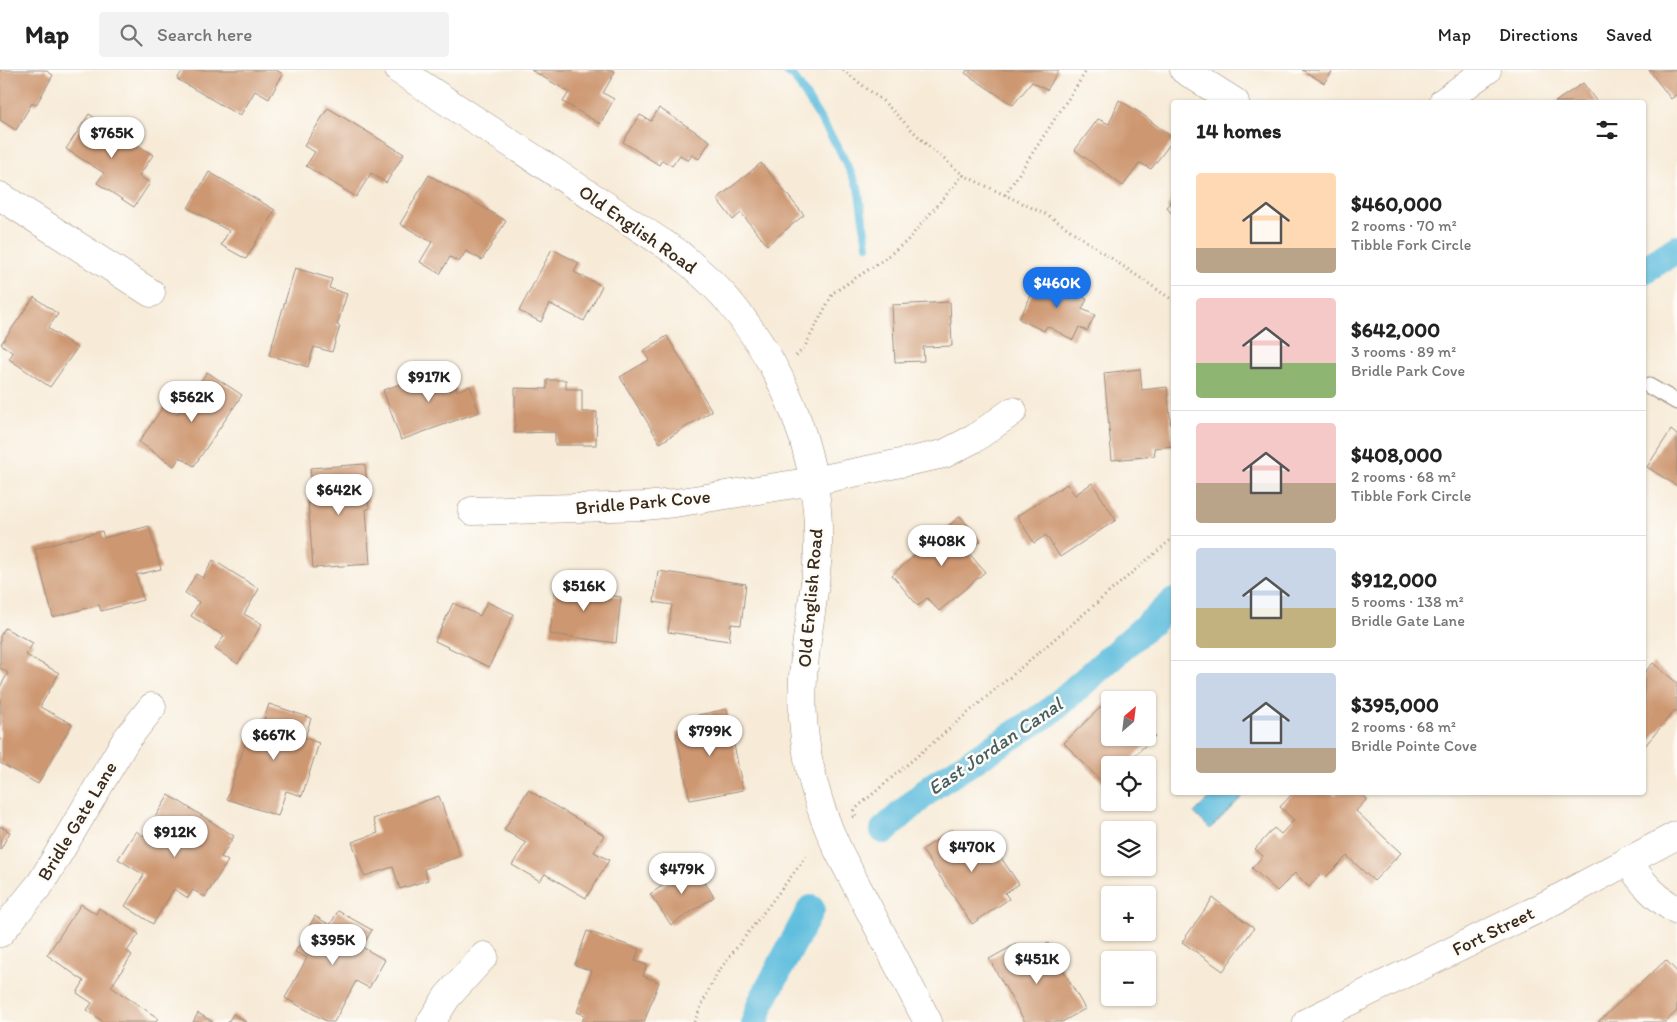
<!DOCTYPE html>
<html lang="en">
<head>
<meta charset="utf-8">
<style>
  :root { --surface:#fff; --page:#f2f2f2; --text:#222; --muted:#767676; --line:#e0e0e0; --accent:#1a73e8 }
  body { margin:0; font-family:Itim,sans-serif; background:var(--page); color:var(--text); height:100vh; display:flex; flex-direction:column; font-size:19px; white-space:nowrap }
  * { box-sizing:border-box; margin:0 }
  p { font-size:16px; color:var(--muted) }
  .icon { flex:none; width:28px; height:28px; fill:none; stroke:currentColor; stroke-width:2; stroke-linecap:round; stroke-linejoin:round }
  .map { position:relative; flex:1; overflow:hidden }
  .details { position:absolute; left:1171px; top:30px; width:475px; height:695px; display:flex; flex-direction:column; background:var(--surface); border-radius:5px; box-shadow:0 1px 4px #0004 }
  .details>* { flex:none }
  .needle { width:32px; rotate:28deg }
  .controls { position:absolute; left:1101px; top:621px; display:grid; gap:10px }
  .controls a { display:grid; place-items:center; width:55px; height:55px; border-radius:5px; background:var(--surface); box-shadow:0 1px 4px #0004; font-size:25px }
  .price { position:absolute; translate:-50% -42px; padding:0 11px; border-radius:18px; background:#fff; color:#222; font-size:16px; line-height:32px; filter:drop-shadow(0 1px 2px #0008) }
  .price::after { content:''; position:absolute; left:50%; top:30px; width:15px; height:11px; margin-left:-8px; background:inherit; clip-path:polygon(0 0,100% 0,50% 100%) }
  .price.selected { background:var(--accent); color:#fff }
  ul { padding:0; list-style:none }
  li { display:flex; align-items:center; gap:15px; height:125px; padding:0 25px }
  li+li { border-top:1px solid var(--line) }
  li span { display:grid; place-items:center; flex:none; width:140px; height:100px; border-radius:5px; color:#555 }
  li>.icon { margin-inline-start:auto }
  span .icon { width:60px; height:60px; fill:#fffc; stroke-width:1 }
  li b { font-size:21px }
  h2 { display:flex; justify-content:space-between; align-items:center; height:60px; padding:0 25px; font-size:21px }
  header { display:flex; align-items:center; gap:30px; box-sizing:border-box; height:70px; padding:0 25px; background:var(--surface); border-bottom:1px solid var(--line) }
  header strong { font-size:24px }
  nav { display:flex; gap:28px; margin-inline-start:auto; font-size:18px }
  .search { width:350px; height:45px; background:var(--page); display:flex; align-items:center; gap:12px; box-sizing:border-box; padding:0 18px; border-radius:5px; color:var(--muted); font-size:19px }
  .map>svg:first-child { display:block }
  .water { fill:#60bede; stroke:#4e747e }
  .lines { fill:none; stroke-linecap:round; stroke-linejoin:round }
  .stream { stroke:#60bede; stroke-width:8 }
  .canal { stroke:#60bede; stroke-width:28 }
  .building { fill:#cd9771 }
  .service-casing { stroke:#998a7b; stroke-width:17 }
  .minor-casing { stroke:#998a7b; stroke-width:29 }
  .tertiary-casing { stroke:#998a7b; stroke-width:29 }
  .path { stroke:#998a7b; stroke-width:3; stroke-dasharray:1 4; stroke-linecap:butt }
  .service { stroke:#fff; stroke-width:15 }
  .minor { stroke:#fff; stroke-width:28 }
  .tertiary { stroke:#fff; stroke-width:28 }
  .labels { text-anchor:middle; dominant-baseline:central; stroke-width:5; stroke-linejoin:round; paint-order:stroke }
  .street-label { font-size:19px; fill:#3b2a1e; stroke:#fdfcf7 }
  .water-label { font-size:20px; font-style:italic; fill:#485e61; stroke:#fdfcf7 }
</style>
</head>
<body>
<header>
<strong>Map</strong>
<div class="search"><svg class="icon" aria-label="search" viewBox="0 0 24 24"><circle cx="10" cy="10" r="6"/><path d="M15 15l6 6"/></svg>Search here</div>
<nav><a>Map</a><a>Directions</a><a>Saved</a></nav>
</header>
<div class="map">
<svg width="1677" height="952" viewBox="0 0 1677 952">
  <rect width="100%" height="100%" fill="#fdfcf7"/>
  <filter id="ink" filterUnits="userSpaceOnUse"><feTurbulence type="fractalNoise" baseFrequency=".02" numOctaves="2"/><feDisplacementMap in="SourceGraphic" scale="10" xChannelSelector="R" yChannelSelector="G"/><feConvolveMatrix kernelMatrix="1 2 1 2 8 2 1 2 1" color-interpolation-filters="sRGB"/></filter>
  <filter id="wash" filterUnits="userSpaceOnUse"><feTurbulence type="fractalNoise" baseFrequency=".0096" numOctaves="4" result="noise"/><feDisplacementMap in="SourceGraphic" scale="20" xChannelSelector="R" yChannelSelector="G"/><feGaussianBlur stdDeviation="1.12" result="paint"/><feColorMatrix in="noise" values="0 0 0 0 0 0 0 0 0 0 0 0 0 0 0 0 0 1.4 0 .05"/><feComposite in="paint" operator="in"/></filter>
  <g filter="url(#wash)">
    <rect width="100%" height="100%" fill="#f7ebd8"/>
    <!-- water -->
    <path class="water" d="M1214,723H1241L1244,725L1210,759L1194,743Z"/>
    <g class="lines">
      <!-- stream -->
      <path class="stream" d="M784,0L794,7L838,77L858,117L867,175"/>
      <!-- canal -->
      <path class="canal" d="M1644,200L1677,179
        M884,760L933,716L1048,643L1174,532
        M755,952L761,933L811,839"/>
    </g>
    <g id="blocks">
      <!-- building -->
      <path class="building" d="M0,0H45L53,5L36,35L32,33L16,60L0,50Z
        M183,0H276L283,4L269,29L255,21L240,46L177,9Z
        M531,0H612L615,2L603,23L614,29L600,54L563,32L569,22Z
        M967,0H1059L1047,20L1032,12L1013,35L965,3Z
        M1302,0H1333L1324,13Z
        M1649,0H1677V24L1671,29Z
        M1583,13L1597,32H1555Z
        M1119,30L1142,44L1174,69L1151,99L1140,93L1123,116L1075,80L1098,49L1109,54Z
        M328,38L404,84L386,113L371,103L356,127L306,96L315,82L304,76Z
        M659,38L710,71L699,89L692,85L688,91L680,85L672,96L662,90L659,95L623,72L640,45L651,51Z
        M89,44L153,85L139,106L150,113L134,137L97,113L104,103L66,79Z
        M761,93L804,145L767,175L741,143L733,150L717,129Z
        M209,102L275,140L246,189L221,175L229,161L188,138Z
        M429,105L506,151L482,190L466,181L459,192L450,187L440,204L420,192L432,172L400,154Z
        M1174,124V146L1167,138Z
        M552,179L579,193L574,202L602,216L584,251L550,234L541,252L519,241Z
        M295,198L332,209L329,218L347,224L337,255L340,256L332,282L314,277L308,297L269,285Z
        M1041,206L1087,229L1082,239L1095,245L1087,261L1079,257L1073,270L1047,256L1044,261L1019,249Z
        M34,227L58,244L48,258L77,278L50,317L9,289L13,283L1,274Z
        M950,232L952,276L923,277L924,291L895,292L892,235Z
        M667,266L712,341L660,373L620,307L649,290L643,281Z
        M449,297L457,321L470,316L479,342L401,370L383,320Z
        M1140,299L1142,320L1167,317L1173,376L1154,378L1155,386L1112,390L1104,303Z
        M207,302L242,325L194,396L180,387L174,396L139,372L165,334L178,344Z
        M547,310H566V319H582V342H597L596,375H555V362L515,363V318L547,319Z
        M1671,360L1677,365V416L1647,397Z
        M365,394L369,439H366L370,494L313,498L308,429L313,428L310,398Z
        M1092,413L1116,450L1060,487L1046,465L1034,473L1017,446L1067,414L1075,425Z
        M960,446L981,471L968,482L985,502L939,541L927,528L918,536L892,505Z
        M149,456L161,499L136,505L143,530L101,541L99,535L53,547L35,479L102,461L104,468Z
        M213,490L259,519L244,544L262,554L238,594L215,579L224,566L191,546L199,532L185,523L196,504L203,508Z
        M658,501L746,514L741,555L731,554L729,571L668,562L672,535L654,532Z
        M557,506L586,509L584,522L621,527L616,573L550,564Z
        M487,532L514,544L489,597L435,571L453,533L480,546Z
        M5,558L33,573L26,585L59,603L40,637L72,654L38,714L0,693V617L8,603L0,598V566Z
        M1653,593L1677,613V642L1675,640L1644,677V603Z
        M1114,624L1120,630H1110V668H1148V658L1155,666L1125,695H1110V710L1105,715L1064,673Z
        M269,634L311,648L305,668L319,673L302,726L286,721L278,746L227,729L252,653L262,656Z
        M727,639L743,720L690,730L676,663L701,658L698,645Z
        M528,720L604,765L594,782L609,790L586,828L545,804L540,811L512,795L526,773L504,760Z
        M1294,722H1332L1335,725L1338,722H1360L1367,729L1356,741L1401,783L1374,811L1347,786L1326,807L1322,803L1309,817L1295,803L1277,821L1252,798L1263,786L1255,779L1274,758L1281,764L1294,750L1280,737Z
        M169,725L234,766L221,787L228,791L205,827L193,820L188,828L174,819L153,854L125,836L144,805L118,789L136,761L143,766Z
        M439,726L460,786L424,799L428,810L400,819L393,797L364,806L352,772L378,763L373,749Z
        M0,756L10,762L0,780Z
        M952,760L963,776L984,763L1019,814L1005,823L1009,829L972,854L922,780Z
        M694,795L714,827L671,855L650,824Z
        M1213,828L1254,858L1223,901L1182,872Z
        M81,834L96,844L99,838L139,864L127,881L132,885L111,917L158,948L155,952H104L87,940L92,933L77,923L84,911L47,885Z
        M338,841L372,860L362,877L385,890L369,918L356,911L334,952H328L285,928L307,888L295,882L315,846L330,855Z
        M587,861L639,879L635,891L647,895L643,906L659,912L644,952H582L585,945L577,942L592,901L575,895Z
        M1018,873L1025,886L1048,873L1085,939L1062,952H1025L989,889Z
        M1666,890L1677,902V941L1665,952H1598Z
        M198,943L213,952H193Z
        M233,944L246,952H228Z"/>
    </g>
  </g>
  <g filter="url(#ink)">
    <use href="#blocks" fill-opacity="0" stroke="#998a7b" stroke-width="1"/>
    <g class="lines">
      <!-- service casing -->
      <g class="service-casing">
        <path id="service" d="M1649,316L1677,332"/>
      </g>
      <!-- minor casing -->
      <g class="minor-casing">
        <path id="minor" d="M399,0L678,183C694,197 711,211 725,227C784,295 821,386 818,477C817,513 809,549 805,586C796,654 810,723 840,784L928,952
          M1184,0L1235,32
          M1443,32L1487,0
          M0,126L151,223
          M472,441L644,436L675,433L814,411L944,384L975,368L1013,341
          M1628,790C1641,813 1655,827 1677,841
          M0,863L41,813L126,670L152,637
          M431,952L447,927L484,886"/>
      </g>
      <!-- tertiary casing -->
      <g class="tertiary-casing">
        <path id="tertiary" d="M1307,952L1542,837L1677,765"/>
      </g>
      <!-- path -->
      <path class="path" d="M843,0L884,32L927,75L963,105L1051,147L1174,231
        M1005,125L1087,0
        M796,286L804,278L833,223L883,190L907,171L963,105
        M853,747L857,746L854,740L1174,467
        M694,952L711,915L718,902L806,787"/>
      <!-- service -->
      <use href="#service" class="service"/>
      <!-- minor -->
      <use href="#minor" class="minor"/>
      <!-- tertiary -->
      <use href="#tertiary" class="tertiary"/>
    </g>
  </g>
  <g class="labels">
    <!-- street labels -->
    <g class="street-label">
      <text transform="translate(638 159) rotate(35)">Old English Road</text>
      <text transform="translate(643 432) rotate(-5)">Bridle Park Cove</text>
      <text transform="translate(810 528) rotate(-85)">Old English Road</text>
      <text transform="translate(77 751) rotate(-59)">Bridle Gate Lane</text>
      <text transform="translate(1493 861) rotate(-26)">Fort Street</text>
    </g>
    <!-- water labels -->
    <g class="water-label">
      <text transform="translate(995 676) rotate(-34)">East Jordan Canal</text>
    </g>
  </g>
</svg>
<div class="controls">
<a><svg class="needle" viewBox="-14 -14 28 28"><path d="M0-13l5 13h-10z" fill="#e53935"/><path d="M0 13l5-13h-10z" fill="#767676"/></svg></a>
<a><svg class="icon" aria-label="locate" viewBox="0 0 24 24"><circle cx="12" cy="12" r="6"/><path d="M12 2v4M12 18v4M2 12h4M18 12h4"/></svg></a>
<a><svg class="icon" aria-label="layers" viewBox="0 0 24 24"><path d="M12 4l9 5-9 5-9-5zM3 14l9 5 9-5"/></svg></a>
<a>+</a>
<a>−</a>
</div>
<b class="price" style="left:112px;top:89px">$765K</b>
<b class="price selected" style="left:1057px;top:239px">$460K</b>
<b class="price" style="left:429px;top:333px">$917K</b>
<b class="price" style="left:192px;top:353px">$562K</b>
<b class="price" style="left:339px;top:446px">$642K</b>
<b class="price" style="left:942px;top:497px">$408K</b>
<b class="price" style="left:584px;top:542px">$516K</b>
<b class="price" style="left:710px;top:687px">$799K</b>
<b class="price" style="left:274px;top:691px">$667K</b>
<b class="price" style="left:175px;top:788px">$912K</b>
<b class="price" style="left:972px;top:803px">$470K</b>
<b class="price" style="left:682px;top:825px">$479K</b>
<b class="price" style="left:333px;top:896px">$395K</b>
<b class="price" style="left:1037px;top:915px">$451K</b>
<section class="details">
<h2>14 homes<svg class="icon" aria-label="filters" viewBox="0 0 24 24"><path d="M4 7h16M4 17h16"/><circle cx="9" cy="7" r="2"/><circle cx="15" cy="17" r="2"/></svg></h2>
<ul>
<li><span style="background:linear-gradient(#ffd9b3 75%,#b9a48a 0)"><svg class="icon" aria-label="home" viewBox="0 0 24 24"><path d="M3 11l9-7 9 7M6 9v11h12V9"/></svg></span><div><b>$460,000</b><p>2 rooms · 70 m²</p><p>Tibble Fork Circle</p></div></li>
<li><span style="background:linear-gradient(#f6c9c9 65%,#8fb573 0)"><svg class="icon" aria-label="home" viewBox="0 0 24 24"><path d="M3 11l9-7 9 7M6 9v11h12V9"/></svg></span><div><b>$642,000</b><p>3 rooms · 89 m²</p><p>Bridle Park Cove</p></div></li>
<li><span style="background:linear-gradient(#f6c9c9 60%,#b9a48a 0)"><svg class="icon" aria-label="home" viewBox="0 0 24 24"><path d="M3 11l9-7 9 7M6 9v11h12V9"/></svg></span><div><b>$408,000</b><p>2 rooms · 68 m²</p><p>Tibble Fork Circle</p></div></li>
<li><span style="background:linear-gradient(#c9d6e8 60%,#c2b280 0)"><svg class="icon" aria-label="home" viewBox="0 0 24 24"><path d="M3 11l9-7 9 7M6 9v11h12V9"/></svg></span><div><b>$912,000</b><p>5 rooms · 138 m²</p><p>Bridle Gate Lane</p></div></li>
<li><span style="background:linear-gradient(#c9d6e8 75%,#b9a48a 0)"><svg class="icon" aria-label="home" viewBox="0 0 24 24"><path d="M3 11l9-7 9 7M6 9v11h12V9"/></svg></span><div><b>$395,000</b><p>2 rooms · 68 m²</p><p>Bridle Pointe Cove</p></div></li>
</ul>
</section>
</div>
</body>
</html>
